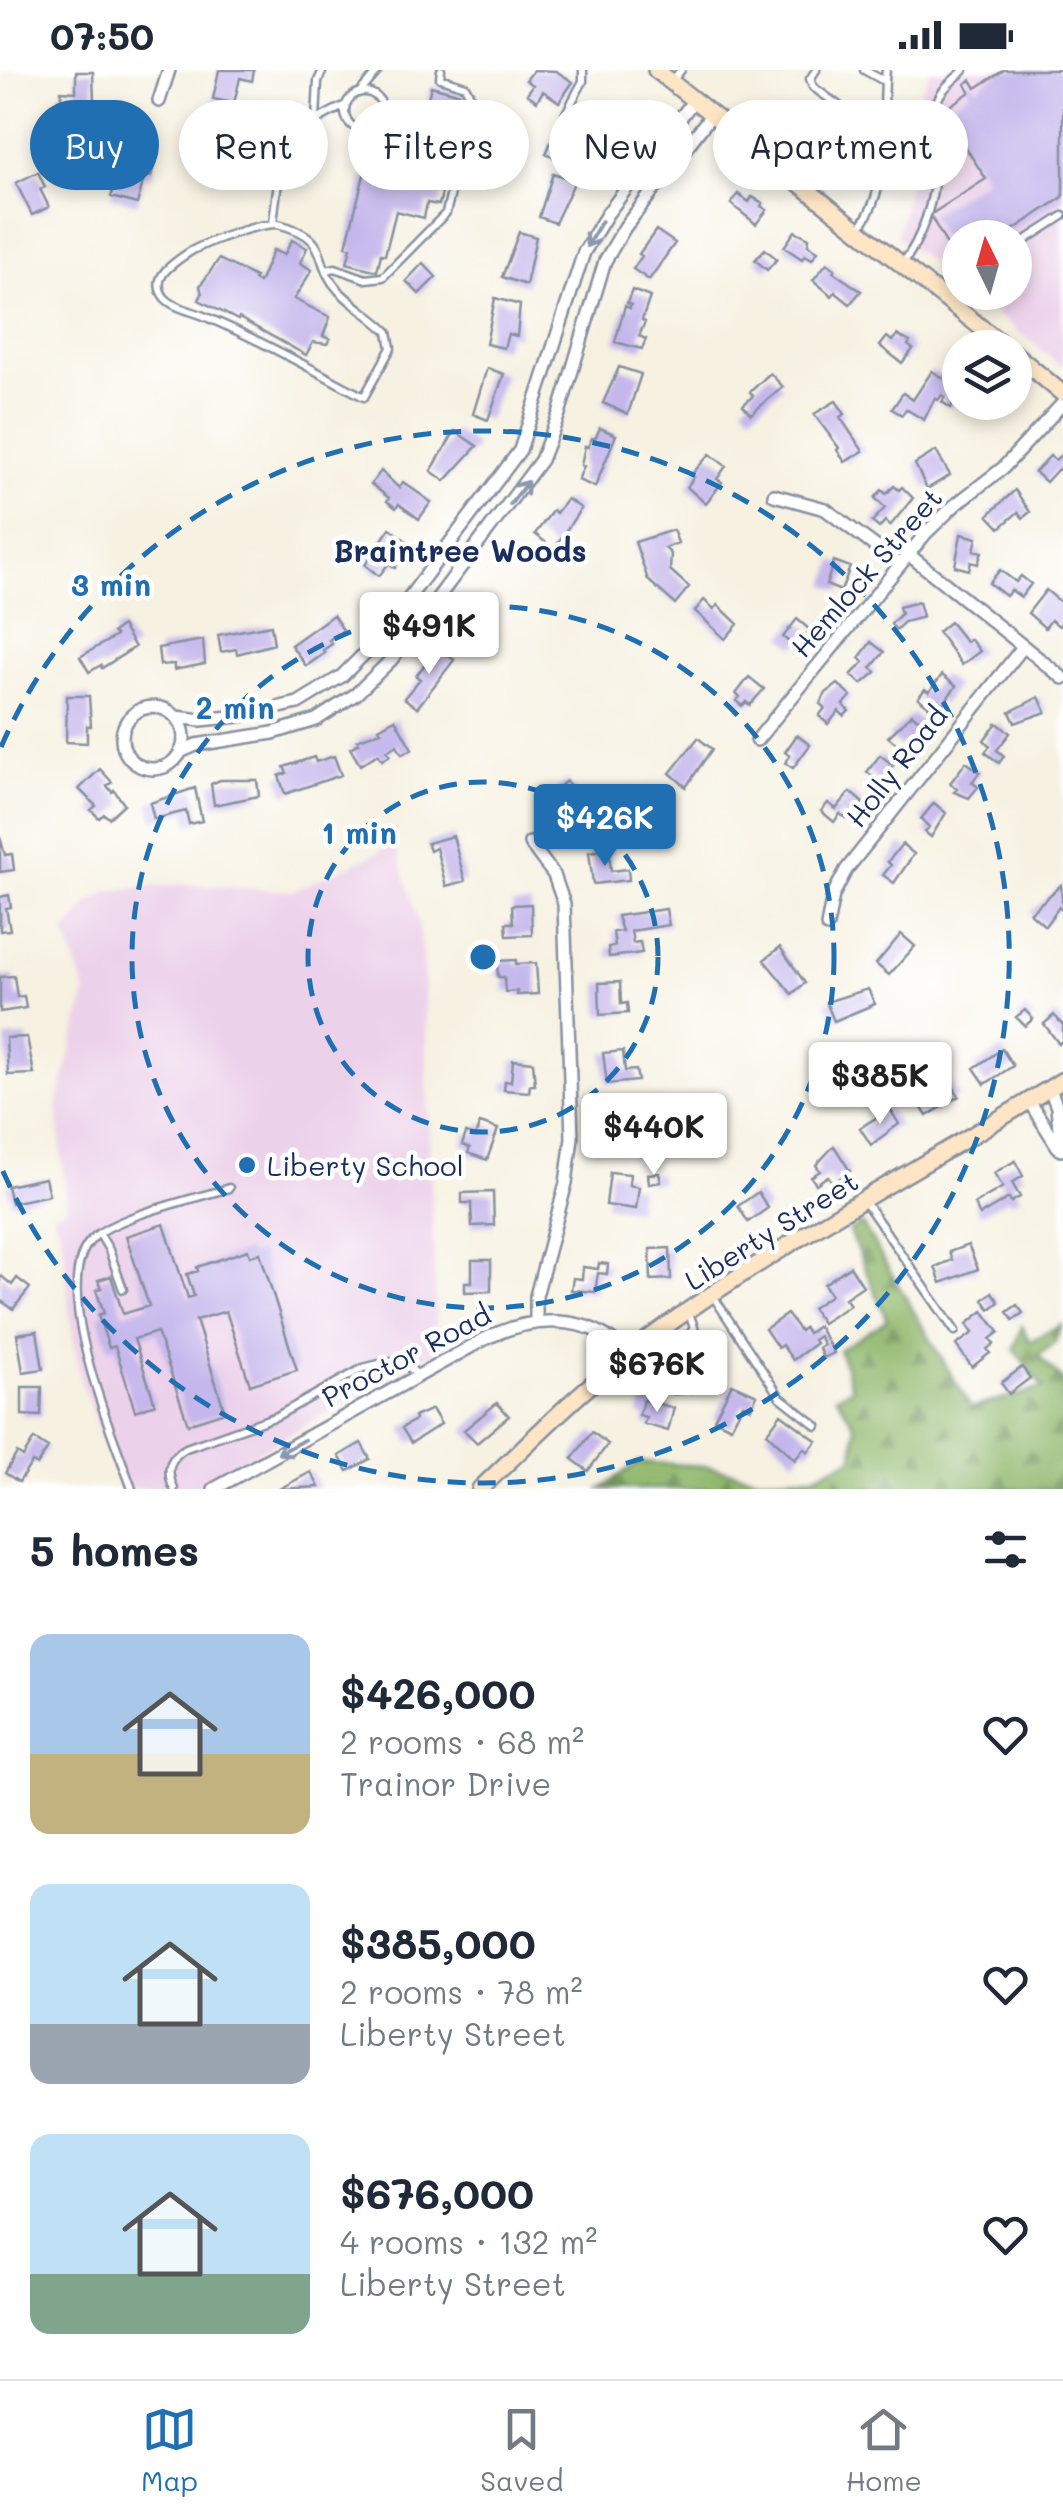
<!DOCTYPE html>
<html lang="en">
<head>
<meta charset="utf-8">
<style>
  :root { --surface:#fff; --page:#f6f6f7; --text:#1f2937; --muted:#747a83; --line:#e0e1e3; --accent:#1f6fb2 }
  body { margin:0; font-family:Mali,sans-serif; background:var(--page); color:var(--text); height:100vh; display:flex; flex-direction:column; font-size:38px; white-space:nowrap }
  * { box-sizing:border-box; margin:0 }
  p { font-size:32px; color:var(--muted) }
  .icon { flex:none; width:55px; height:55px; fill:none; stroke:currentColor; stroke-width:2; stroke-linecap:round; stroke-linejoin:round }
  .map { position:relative; height:1419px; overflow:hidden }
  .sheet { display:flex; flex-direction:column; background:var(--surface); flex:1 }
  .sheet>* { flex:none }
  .banner { position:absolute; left:30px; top:30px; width:1005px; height:90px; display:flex; gap:20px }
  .needle { width:65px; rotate:355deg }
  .buttons { position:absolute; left:942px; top:150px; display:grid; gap:20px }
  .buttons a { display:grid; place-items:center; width:90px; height:90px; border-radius:50%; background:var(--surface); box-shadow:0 5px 15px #0003; font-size:50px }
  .price { position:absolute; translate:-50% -85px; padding:0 22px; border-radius:10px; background:#fff; color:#222; font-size:32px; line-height:65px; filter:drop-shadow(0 2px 5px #0008) }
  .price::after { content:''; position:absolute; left:50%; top:60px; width:30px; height:22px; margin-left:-15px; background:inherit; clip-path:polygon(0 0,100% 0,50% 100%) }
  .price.on { background:var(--accent); color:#fff }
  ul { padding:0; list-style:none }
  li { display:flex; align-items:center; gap:30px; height:250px; padding:0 30px }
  li span { display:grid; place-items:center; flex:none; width:280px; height:200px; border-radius:20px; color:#555 }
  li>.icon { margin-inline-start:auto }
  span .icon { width:120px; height:120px; fill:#fffc; stroke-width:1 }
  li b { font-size:42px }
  h2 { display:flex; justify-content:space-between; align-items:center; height:120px; padding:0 30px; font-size:42px }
  .tag { padding:0 35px; border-radius:45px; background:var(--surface); box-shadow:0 5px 15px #0003; font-size:35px; line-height:90px }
  .tag.on { background:var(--accent); color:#fff }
  .status { display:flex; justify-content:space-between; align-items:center; height:70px; padding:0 50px; background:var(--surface); direction:ltr }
  .status svg { height:28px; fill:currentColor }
  .tab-bar { display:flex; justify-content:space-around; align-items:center; height:140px; border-top:2px solid var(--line); background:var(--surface); font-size:28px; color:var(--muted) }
  .tab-bar a { display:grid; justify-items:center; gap:5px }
  .tab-bar .on { color:var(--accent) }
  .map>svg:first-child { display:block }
  .built { fill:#ecd1ea }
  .forest { fill:url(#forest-firs); stroke:#567466; stroke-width:2.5 }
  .building { fill:#c5b7ec }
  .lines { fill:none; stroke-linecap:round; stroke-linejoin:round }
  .lane-casing { stroke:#8890a0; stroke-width:11 }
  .street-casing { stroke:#8890a0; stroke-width:16 }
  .secondary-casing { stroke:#8890a0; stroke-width:20 }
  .lane { stroke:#fff; stroke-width:6 }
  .street { stroke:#fff; stroke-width:11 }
  .secondary { stroke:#fde5c5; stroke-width:15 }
  .oneway { stroke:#8d97ae }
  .ring { fill:none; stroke:#1f6fb2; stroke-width:5; stroke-dasharray:18 12 }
  .poi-dot { fill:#1f6fb2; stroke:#fff; stroke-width:4 }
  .labels { text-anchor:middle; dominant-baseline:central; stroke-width:9; stroke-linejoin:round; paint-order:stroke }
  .street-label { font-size:28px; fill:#1b2f5e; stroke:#fff }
  .poi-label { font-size:28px; fill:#1b2f5e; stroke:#fff; text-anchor:start }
  .neighbourhood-label { font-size:30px; font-weight:bold; fill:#1b2f5e; stroke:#fff }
  .centre { fill:#1f6fb2; stroke:#fff; stroke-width:5 }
  .ring-label { font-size:30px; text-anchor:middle; font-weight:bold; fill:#1f6fb2; stroke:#fff; stroke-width:9; stroke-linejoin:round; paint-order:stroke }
</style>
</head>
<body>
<div class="status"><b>07:50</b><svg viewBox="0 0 49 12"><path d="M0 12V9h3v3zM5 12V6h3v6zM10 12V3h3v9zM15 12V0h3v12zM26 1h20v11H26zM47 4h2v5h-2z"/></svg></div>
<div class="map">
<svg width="1063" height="1419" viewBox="0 0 1063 1419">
  <defs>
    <pattern id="forest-firs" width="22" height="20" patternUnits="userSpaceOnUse" patternTransform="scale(2.5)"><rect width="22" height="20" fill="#91b86d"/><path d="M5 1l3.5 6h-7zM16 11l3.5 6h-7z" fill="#76965d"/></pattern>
  </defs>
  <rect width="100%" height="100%" fill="#fff"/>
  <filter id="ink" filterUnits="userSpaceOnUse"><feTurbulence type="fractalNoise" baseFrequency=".01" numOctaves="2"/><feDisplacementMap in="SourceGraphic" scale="20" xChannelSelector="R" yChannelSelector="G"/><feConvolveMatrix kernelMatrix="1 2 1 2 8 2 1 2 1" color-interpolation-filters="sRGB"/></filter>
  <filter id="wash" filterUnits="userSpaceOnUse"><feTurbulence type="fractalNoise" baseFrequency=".0048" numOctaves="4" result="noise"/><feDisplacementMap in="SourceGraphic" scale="40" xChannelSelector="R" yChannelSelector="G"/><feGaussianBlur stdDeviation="2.25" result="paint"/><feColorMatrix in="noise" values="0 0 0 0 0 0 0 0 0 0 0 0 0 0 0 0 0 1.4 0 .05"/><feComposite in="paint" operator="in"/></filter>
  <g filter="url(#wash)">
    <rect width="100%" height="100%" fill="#f6f1e1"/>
    <!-- built -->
    <path class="built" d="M931,0H1063V297L969,223L1015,222V168H960V216L897,166L917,82L912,39Z
      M395,775L418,850L423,886L437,1282L191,1419H122L80,1309L69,1240L64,1176L53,1143L67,1139L57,1036L86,922L65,863L89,833L109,821L177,814L292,821Z"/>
    <!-- forest -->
    <path class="forest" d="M862,1154L971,1338L1043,1318L1014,1279L1022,1256L1029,1271L1062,1255L1055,1272L1038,1286L1063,1310V1419H600L639,1392L706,1396L760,1408L814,1406L853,1388L856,1357L836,1326L852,1318L839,1280L887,1250L849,1161Z"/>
    <g id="blocks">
      <!-- building -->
      <path class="building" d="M219,0H254L252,11L240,8L234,33L213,29Z
        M534,0L556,1L573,12L559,32L543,21L537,31L527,24L533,15L526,10Z
        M1004,0H1063V127L1001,168H960V198L930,145L986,109L942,41L970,22L965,14L971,10L976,18Z
        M76,2H93L94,31H86L82,51H61L58,30H61V21L76,22Z
        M431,16L461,24L457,40L462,42L439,135L427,133L424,148L396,141L385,185L381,184L377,201L347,193L351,177L346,176L370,81L408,90L423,32L427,33Z
        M611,34L635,46L614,82L597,74L610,46L606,44Z
        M211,53L226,68L201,93L187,78Z
        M556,59L575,67L565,92L546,84Z
        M137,92L154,97L151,107L145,105L137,134L111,127L117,107L133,108Z
        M38,102L45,117L40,119L49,137L32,145L16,113Z
        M553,103L575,111L555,153L539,147Z
        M738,124L749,132L752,127L763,133L761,136L767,140L756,154L731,134Z
        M656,160L675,173L649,210L633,199L642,186L639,184Z
        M795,161L809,168L808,175L818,181L812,189L805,185L802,189L784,177Z
        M519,162L536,167L526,215L502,207Z
        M292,170L307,178L300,193L312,200L294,229L330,247L323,266L330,269L327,274L313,272L306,285L239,248L238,250L199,230L202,224L200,216L219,189L255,207L254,210L259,213L273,180L284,185Z
        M765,179L777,189L767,200L755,190Z
        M423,193L436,207L419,224L406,211Z
        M827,193L835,199L833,202L861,221L850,234L835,222L832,226L813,210Z
        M632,220L650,227L642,250L645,252L639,266L646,269L642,279L615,272L625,236L630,238L631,235L627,233Z
        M495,228L520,235L517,266L508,264L504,278L486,274Z
        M897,265L910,272L908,275L913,279L902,293L880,276L887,267L892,271Z
        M619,297L641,304L628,344L603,333Z
        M487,298L504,304L488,350L473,344Z
        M932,301L960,319L951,338L942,332L945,327L942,325L938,330L935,328L924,350L906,339L902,345L892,339L903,323L913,330Z
        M770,303L783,317L751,344L743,335L753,326L750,322Z
        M836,331L845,344L840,347L863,381L845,392L837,380L839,378L814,344Z
        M600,358L616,365L595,417L578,410L584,396L581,395L585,376L588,377L592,368L595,369Z
        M455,361L477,376L445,411L431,401Z
        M936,381L950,405L927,419L915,394Z
        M710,384L726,396L717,409L722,412L706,434L687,417L694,407L691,405Z
        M1050,386L1055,390L1060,386L1063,389V403L1058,399L1046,412L1035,402Z
        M381,401L399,418L403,412L431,432L419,449L399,434L396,438L387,431L389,428L371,414Z
        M894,416L899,420L902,417L913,428L890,456L885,451L879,458L872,452L885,438L875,428L882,420L886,424Z
        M1015,420L1030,442L1023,448L1018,442L1000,458L988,445Z
        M567,429L581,438L554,479L535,464L553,440L556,443Z
        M390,458L409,473L395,498L389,493L379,506L365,495Z
        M673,460L678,473L665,478L671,484L670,500L689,517L675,534L648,510L635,472Z
        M961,464L977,468L974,480L982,482L978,494L971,492L969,500L955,496Z
        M834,491L850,497L841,521L826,515Z
        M1000,500L1016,512L1021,506L1031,514L1021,527L1011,520L1006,526L989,513Z
        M1046,520L1063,534V551L1059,556L1051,550L1045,558L1028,543Z
        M704,530L714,539L718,535L738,554L725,569L695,541Z
        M919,532L923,547L904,552L896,560L891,554L901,544L899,537Z
        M333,545L343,560L329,570L332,574L323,580L325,583L306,596L291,575Z
        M797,549L810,560L795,577L783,567Z
        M950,552L966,572L970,569L980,581L962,595L938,562Z
        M271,555L274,574L237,584L236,579L221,582L218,565Z
        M122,556L135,577L102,598L101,595L89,602L80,587L116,566L113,562Z
        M203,570L205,594L174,600V594L160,595L158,578Z
        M871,572L884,582L871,598L876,602L862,614L851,605L864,592L859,588Z
        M438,577L454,590L417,638L404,628L420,609L416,606Z
        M942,605L956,616L943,634L938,630L932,639L918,628L925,619L929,622Z
        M749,607L764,619L750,635L746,632L742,636L736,631L740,627L736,624Z
        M838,614L851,626L843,635L849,641L844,646L839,641L828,654L819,646L825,638L820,634L826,623Z
        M67,626H89L91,656H87V673L66,672Z
        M1039,627L1046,642L1015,653L1010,642Z
        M912,644L925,655L919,662L922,665L920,668L916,665L910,673L907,670L901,677L888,667Z
        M395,649L412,679L402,684L397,675L387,681L390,685L382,690L378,684L360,695L350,678L359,673L357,670L381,661L379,658Z
        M997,653L1010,663L997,680L1004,686L999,693L985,682L990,676L984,670Z
        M797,665L810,675L793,698L785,693L790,686L785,682Z
        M698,668L712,679L686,717L670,703Z
        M880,685L893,695L880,712L867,702Z
        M334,686L341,705L285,724L279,706L287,703L284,697L314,687L316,692Z
        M966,692L980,702L972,712L978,717L969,728L954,722L957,719L950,713Z
        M100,699L112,712L107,716L112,722L114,720L124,734L109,748L104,744L99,748L91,740L96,736L79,719Z
        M220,710H257L259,726L214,735L211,714Z
        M566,711L580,727L585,722L591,729L572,746L552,723Z
        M195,718L202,751L189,754L186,741L154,749L150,733Z
        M850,722L863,733L849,750L840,744L834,752L821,741L828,733L836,739Z
        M934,733L946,743L931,767L925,762L929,757L921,749Z
        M453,766L465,811L446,816L436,778L430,781L427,773Z
        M0,767L5,785L12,784L14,800L0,802Z
        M902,774L914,784L894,813L883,805L891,795L888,792Z
        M609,779L611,801L628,799L629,810L593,814L589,782Z
        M1061,815L1063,841L1059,837L1045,856L1030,843Z
        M9,825L11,837L6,838L10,860L0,861V827Z
        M531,834L532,865L507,866L506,853H513L512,835Z
        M666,839L669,855L631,861L633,873L640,872L642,883L609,887L608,877L615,876L613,862L622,861L617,846Z
        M901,864L915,876L889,905L876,894Z
        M780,877L805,913L792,924L764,890Z
        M516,890V894L536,893L538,924L517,925V921L505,922L504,907H498L497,891Z
        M14,906L17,927L24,926L26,938L0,942V907Z
        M620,912L621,934L627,933L628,943L600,945L599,913Z
        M868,919L875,934L834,951L826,932Z
        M1025,940L1033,949L1025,956L1016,947Z
        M1054,945L1063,955V970L1059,974L1044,954Z
        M27,967L34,1004L8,1005L6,968Z
        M1002,979L1013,996L985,1014L974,998Z
        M623,981L625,1001L636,1000L638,1011L607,1014L603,983Z
        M513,990L533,992L535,1015H530L529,1022L504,1020L505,1011L511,1012Z
        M950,1012L959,1026L927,1046L918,1032Z
        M890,1039L899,1054L871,1075L860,1058Z
        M610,1042H636L635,1053L629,1054V1073H610Z
        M480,1053L498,1059L487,1090L468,1083L470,1078L462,1075L466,1063L475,1066Z
        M834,1076L850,1101L833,1113L828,1106L816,1114L811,1107L820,1101L816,1095Z
        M1015,1091L1023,1106L1012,1113L1020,1127L1011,1132L1009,1128L980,1145L974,1134L1003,1117L994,1103Z
        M610,1102L630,1104L629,1115L639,1117L636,1139L606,1135Z
        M659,1103L661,1112L649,1114L648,1104Z
        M45,1108L49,1125L11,1133L7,1116Z
        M493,1122L494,1155L472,1156L471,1133H462V1123Z
        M758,1122L768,1138L748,1152L738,1136Z
        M164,1154L188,1228L194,1226L187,1204L198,1201L197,1197L248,1180L250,1186L260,1183L297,1300L250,1315L226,1241L196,1250L225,1342L188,1354L157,1262L134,1269L155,1334L135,1341L115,1276L109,1278L98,1245L104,1243L96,1220L101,1218L98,1210L111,1206L123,1244L149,1236L126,1166Z
        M968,1175L978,1199L941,1213L935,1197L952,1190L949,1182Z
        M670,1178L671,1209L651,1210L650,1179Z
        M472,1190H491V1221L465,1222V1212H472Z
        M599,1193L608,1194L607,1204L598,1203L595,1222L571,1220L573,1208L582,1209L583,1197L598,1199Z
        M850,1196L863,1216L845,1228L850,1235L822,1253L812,1238L831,1225L824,1214Z
        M0,1205L12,1215L17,1208L30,1218L13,1239L0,1230Z
        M992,1222L999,1232L990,1239L983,1230Z
        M1017,1235L1023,1243L1013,1250L1007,1242Z
        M983,1241L999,1262L990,1269L994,1274L987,1279L990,1283L972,1297L956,1275L973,1263L967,1254Z
        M787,1244L800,1261L804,1258L808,1263L818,1256L834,1283L823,1288L819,1278L824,1275L819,1266L813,1270L816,1273L793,1290L782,1275L778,1278L765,1259Z
        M37,1261L43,1299L23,1302L17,1264Z
        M1022,1297L1030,1308L1009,1324L1001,1313Z
        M732,1314L757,1325L751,1338L743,1334L731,1357L714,1349Z
        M22,1317H42L41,1346L22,1345Z
        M643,1330L674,1338L668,1361L644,1354L646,1347L639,1345Z
        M497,1333L509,1346L477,1373L464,1360Z
        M432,1339L441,1354L411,1373L402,1358L415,1350L414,1347Z
        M781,1344L817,1371L808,1382L804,1378L795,1390L767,1363Z
        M592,1362L608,1374L588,1401L572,1389Z
        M34,1369L48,1378L37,1395L32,1392L19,1412L5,1403L17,1383L23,1387Z
        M361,1373L370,1389L348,1401L339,1386Z
        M311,1402L319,1417L279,1419Z"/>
    </g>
  </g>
  <g filter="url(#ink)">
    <use href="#blocks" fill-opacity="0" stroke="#8890a0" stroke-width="2.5"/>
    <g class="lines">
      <!-- lane casing -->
      <g class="lane-casing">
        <path id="lane" d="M816,0L810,9L813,17L881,66
          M864,0L884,11
          M672,11L681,0
          M360,22L379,0
          M345 41a19 19 0 1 1 38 0a19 19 0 1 1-38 0Z
          M564,47L583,11V0
          M316,49L318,11L323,0
          M273,153C281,85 280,65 346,35
          M278,154C335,169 310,190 339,221C354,236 373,247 388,262L391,278L364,327C312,299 260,270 206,247C193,241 173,238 164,227C150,208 171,195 185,185C202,173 258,153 278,154Z
          M859,158C893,115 880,52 886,0
          M1015,177L1063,146
          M902,194C921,171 935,129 935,99C935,76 929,50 938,29C943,17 955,9 964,0
          M327,200L335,198L366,209L383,207L446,143L472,39L471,27L465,16L440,8L441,0
          M946,227L960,213
          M865,1132L955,1261
          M99,1163L109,1180L123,1219
          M713,1226L780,1327L817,1356
          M689,1243C699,1271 707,1291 691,1318L674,1320L661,1313L662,1301L694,1258
          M132,1419C114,1367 47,1214 92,1169C113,1147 197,1128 229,1118
          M174,1419C166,1402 168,1388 186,1378L277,1346L363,1298L387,1292L405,1294L418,1305"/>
      </g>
      <!-- street casing -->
      <g class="street-casing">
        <path id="street" d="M159,31L169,0
          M774,425L825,439L899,494
          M908,484L1063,608
          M122 668a31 31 0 1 1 62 0a31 31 0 1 1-62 0Z
          M176,647L201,650L240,646L298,633L342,606L374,574L520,380L584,182L607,144L694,30
          M757,670L926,463L955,435L1003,398L1063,333
          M180,682L196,675L273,663L316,650L356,624L392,589L541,390L559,344L605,191L625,157L712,44
          M530,773L554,805L564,834L572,1068L566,1113L536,1226V1252
          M827,856L833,825L846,800L1023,577
          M1050,1019L1057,1037L1061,1080
          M1029,1031L1058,1077
          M214,1419L483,1270C530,1246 590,1241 627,1285"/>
      </g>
      <!-- secondary casing -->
      <g class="secondary-casing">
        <path id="secondary" d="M656,0L1007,278
          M1015,284L1063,324
          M480,1419C533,1369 585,1315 644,1272C776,1174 924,1097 1063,1010"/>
      </g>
      <!-- lane -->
      <use href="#lane" class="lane"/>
      <!-- street -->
      <use href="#street" class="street"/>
      <!-- secondary -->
      <use href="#secondary" class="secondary"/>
    </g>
    <!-- one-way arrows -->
    <defs><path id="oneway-shaft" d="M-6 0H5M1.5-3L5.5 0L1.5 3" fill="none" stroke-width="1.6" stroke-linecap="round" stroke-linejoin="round" transform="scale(2.5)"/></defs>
    <g class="oneway">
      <use href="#oneway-shaft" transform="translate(594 164) rotate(121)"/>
      <use href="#oneway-shaft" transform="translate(519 423) rotate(-53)"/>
      <use href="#oneway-shaft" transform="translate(291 1377) rotate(151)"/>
    </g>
  </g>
  <!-- distance rings -->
  <g class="ring">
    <circle cx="483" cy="887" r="175"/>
    <circle cx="483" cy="887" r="351"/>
    <path d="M1 677A526 526 0 1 1 1 1097"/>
  </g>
  <!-- markers -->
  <circle class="poi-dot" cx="247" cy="1095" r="10"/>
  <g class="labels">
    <!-- street labels -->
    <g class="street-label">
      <text transform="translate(866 502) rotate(-49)">Hemlock Street</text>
      <text transform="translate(896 696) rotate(-52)">Holly Road</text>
      <text transform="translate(771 1160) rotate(-32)">Liberty Street</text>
      <text transform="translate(406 1285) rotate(-28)">Proctor Road</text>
    </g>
    <!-- poi labels -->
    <g class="poi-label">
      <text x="267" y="1095">Liberty School</text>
    </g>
    <!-- neighbourhood labels -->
    <g class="neighbourhood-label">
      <text x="460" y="480">Braintree Woods</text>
    </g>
  </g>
  <circle cx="483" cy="887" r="15" class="centre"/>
  <g class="ring-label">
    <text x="111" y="526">3 min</text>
    <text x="235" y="649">2 min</text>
    <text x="359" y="774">1 min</text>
  </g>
</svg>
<div class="buttons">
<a><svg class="needle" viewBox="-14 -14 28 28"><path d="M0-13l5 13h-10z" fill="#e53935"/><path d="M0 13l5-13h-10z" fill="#747a83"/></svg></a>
<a><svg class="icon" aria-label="layers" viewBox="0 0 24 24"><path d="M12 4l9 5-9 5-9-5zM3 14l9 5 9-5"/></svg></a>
</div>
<b class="price" style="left:429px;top:607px">$491K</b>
<b class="price on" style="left:605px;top:799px">$426K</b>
<b class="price" style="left:880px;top:1057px">$385K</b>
<b class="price" style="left:654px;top:1108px">$440K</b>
<b class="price" style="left:657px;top:1345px">$676K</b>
<div class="banner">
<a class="tag on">Buy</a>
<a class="tag">Rent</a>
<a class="tag">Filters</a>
<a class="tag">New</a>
<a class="tag">Apartment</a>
</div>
</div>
<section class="sheet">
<h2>5 homes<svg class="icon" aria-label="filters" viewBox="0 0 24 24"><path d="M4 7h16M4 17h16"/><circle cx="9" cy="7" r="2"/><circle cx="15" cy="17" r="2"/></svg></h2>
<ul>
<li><span style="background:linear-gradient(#a9c7e8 60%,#c2b280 0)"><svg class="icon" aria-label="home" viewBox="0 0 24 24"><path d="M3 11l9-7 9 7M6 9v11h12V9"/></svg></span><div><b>$426,000</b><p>2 rooms · 68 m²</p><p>Trainor Drive</p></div><svg class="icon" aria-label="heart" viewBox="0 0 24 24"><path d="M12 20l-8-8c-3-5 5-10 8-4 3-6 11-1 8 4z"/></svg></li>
<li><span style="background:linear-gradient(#bfe0f5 70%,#9aa5b1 0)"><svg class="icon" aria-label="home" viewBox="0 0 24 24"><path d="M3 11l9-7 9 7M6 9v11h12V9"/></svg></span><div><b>$385,000</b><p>2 rooms · 78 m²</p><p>Liberty Street</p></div><svg class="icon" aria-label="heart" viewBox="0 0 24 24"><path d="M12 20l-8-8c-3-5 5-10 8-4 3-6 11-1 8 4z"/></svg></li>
<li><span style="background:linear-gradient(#bfe0f5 70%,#7fa58c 0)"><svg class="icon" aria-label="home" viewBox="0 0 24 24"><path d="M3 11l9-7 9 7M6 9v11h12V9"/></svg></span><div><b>$676,000</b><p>4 rooms · 132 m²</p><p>Liberty Street</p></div><svg class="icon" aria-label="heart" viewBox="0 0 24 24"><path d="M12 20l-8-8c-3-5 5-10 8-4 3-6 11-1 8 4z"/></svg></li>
</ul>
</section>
<nav class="tab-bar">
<a class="on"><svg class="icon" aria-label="map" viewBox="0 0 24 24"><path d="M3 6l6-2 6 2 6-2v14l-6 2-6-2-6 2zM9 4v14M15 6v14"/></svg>Map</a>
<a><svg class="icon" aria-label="saved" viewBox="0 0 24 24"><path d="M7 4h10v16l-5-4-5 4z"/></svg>Saved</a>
<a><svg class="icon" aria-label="home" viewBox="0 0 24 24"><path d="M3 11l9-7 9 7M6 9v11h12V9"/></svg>Home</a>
</nav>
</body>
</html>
